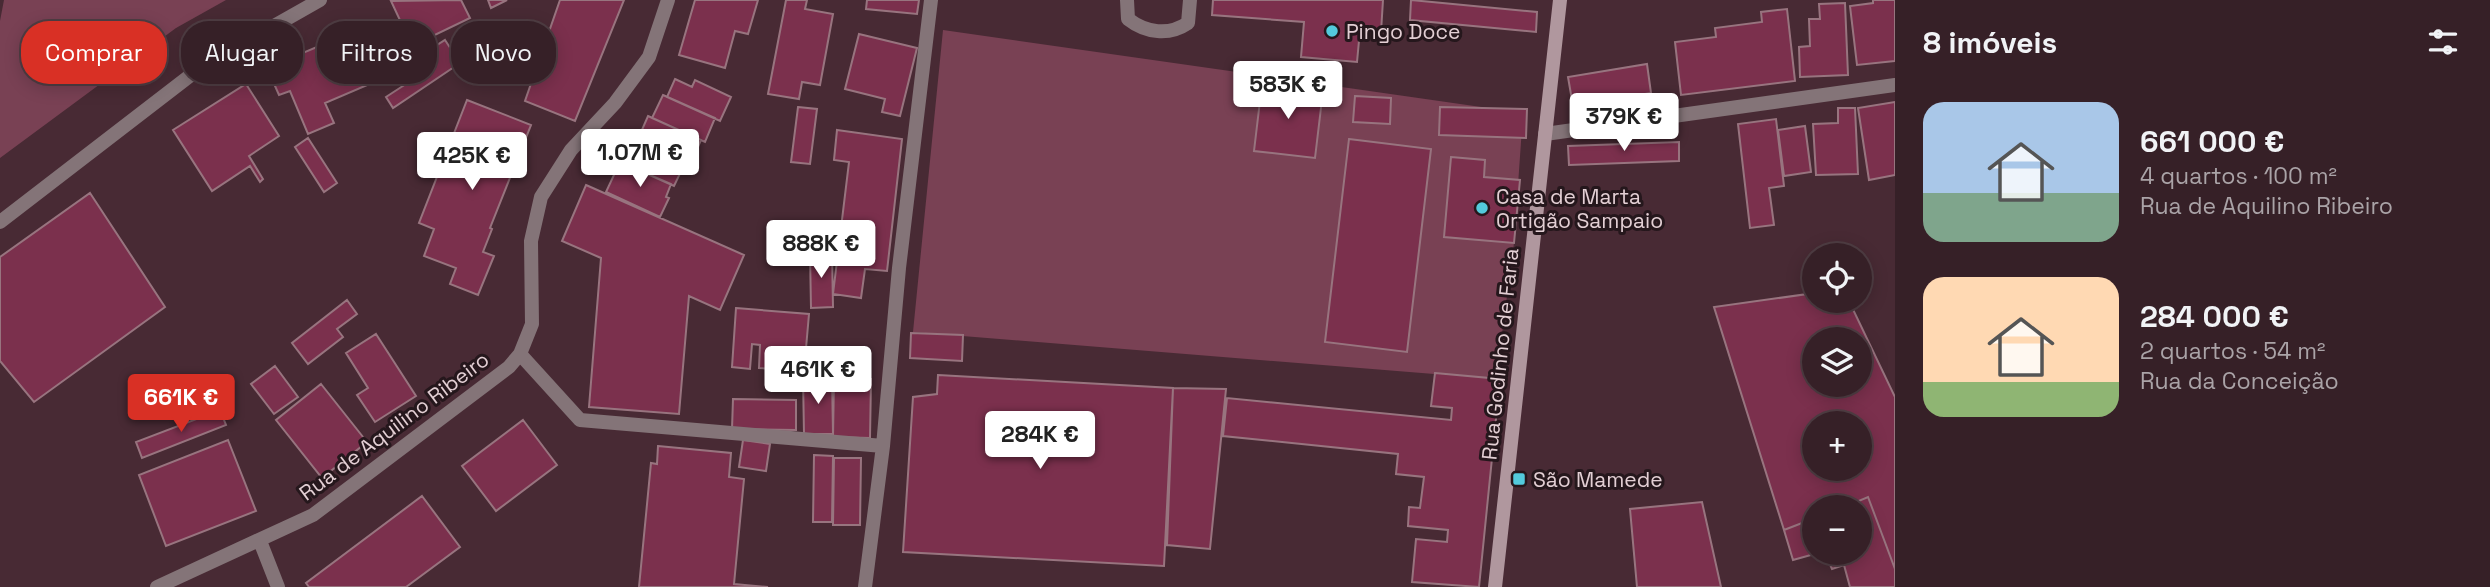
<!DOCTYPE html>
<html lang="pt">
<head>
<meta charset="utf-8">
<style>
  :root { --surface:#362027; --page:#3d282f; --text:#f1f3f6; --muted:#aaa3a7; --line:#503e44; --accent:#d93025 }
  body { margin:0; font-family:"Space Grotesk",sans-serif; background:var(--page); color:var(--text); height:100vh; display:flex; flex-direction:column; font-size:26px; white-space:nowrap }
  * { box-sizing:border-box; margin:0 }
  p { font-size:23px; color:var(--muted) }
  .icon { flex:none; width:38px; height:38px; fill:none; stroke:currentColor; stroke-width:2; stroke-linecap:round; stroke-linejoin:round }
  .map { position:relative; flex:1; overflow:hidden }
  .details { display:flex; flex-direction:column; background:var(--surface); width:595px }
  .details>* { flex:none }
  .hud { position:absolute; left:21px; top:21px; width:665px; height:63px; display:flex; gap:14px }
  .buttons { position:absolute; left:1802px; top:243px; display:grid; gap:14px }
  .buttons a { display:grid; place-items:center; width:70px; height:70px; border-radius:50%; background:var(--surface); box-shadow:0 4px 18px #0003,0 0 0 2px var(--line); font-size:35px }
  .price { position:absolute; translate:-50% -60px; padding:0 16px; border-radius:7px; background:#fff; color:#222; font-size:23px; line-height:46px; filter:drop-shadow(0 2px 4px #0008) }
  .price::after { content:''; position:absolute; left:50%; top:42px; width:21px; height:16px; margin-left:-10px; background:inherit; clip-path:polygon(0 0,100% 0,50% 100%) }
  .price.selected { background:var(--accent); color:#fff }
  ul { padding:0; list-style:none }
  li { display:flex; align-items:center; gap:21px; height:175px; padding:0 28px }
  li span { display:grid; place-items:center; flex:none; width:196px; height:140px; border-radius:21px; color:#555 }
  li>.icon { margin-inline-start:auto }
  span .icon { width:84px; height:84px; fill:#fffc; stroke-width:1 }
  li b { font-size:30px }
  h2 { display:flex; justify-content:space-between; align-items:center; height:84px; padding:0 28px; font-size:30px }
  .pill { padding:0 24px; border-radius:28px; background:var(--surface); box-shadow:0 4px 18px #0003,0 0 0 2px var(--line); font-size:24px; line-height:63px }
  .pill.selected { background:var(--accent); color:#fff }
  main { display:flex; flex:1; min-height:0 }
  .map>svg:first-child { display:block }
  .green { fill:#794154 }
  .building { fill:#7b304d; stroke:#98747f; stroke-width:2; fill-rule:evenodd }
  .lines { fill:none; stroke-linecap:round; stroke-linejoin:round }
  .lane { stroke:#847478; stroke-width:14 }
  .street { stroke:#847478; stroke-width:14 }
  .secondary { stroke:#b0979e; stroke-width:14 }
  .poi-dot { fill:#53cadc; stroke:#25171c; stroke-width:2.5 }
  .labels { text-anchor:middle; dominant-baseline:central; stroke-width:6; stroke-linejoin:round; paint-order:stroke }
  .poi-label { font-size:21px; fill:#e3cfd4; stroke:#25171c; text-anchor:start }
  .street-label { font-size:21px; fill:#e3cfd4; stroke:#25171c }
</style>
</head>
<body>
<main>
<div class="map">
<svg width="1895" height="587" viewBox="0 0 1895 587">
  <rect width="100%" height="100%" fill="#482a34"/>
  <!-- green -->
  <path class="green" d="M4,0H226L176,28L0,158V21Z
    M943,30L1523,113L1514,243L1496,379L913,332Z"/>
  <!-- building -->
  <path class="building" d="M461,0L470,18L412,46L391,1Z
    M488,0H507L491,8Z
    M560,0H624L575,121L525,101Z
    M695,0H758L748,34L735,31L725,68L679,55Z
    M786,0H807L805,9L833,14L820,85L802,82L799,99L768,94Z
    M867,0H919L917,14L866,9Z
    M1213,0H1383L1381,32L1360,30L1357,62L1301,57L1304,22L1212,15Z
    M1411,0L1537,12L1536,32L1410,20Z
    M1873,0H1895V61L1857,65L1850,6L1873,3Z
    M1845,3L1848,75L1800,77L1799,47L1810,46L1809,19H1820L1819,4Z
    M1787,9L1795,81L1681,95L1675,42L1716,37L1715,28L1762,22L1761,12Z
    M350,33L356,48L373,40L380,58L371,62L379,80L325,103L334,123L308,134L290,91L279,95L267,68Z
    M859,34L917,48L900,116L882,112L885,99L845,89Z
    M445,40L460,63L393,108L386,97L412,80L403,67Z
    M1647,64L1651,93L1573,106L1568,77Z
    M675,79L692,87L695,80L731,97L720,121L667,97Z
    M246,84L279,136L249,156L263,179L260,182L250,166L212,191L173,130Z
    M1262,84L1323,91L1315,158L1254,151Z
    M663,95L715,118L705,142L652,118Z
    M1355,96L1391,98L1390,124L1353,122Z
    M467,100L531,125L490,228L492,229L483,252L494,256L478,295L450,284L456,268L424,256L434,229L419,223Z
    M1895,102V175L1869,180L1858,108Z
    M798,107L817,109L810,164L791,162Z
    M1440,107L1527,109L1526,138L1439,135Z
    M1838,108H1855L1858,174L1816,175L1813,124L1838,123Z
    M648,116L701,140L691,163L638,139Z
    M1776,119L1784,186L1769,188L1774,225L1750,228L1738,124Z
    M1805,126L1811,172L1784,176L1778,130Z
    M837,130L902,139L887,271L865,269L861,298L833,294L849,162L834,160Z
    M632,137L686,161L674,186L620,162Z
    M308,138L337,183L324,192L295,147Z
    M1349,139L1431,149L1407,352L1325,342Z
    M1679,142V161L1569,165L1568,146Z
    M1451,157L1485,160L1484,177L1520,180L1514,243L1444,237Z
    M620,162L671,184L666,197L669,198L660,217L606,192Z
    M586,185L744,255L720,310L689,296L679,414L589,407L601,258L562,241Z
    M90,193L165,307L34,402L0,361V257Z
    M779,235L805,244L799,261L773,253Z
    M810,253H832L833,307L811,308Z
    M1815,293V301H1849L1895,397V569L1868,497L1842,508H1815V518L1784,530L1714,307ZM1815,340H1860V385H1815ZM1815,424H1860V469H1815Z
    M347,300L357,314L337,329L343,337L308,364L292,343Z
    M736,308L809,314L804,371L759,368L760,345L752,344L750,369L732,367Z
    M911,333L963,335L962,361L910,358Z
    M376,334L416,396L375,422L357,395L368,388L346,353Z
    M275,366L298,397L274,414L251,384Z
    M1435,373L1500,379L1479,587L1412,582L1416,539L1447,542L1448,530L1408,526L1409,507L1420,508L1424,477L1396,474L1398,454L1223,436L1227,398L1451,420L1452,408L1431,406Z
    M938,375L1173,388L1164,566L903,552L913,397L937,394Z
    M803,377H832L833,434H804Z
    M834,379H871L870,438L833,437Z
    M321,384L367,442L322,478L276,420Z
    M1173,388L1226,389L1210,549L1167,545Z
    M733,399L796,400V430L732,429Z
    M220,410L226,425L142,458L136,442Z
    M523,420L557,465L496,511L462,466Z
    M228,440L256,511L166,546L139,475Z
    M743,440L770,444L766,471L739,467Z
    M658,446L731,453L729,477L744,479L734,584L768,587H639L651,463L657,464Z
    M814,455L833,456L832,522H813Z
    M834,458H861L860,525H833Z
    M422,496L460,547L406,587H309L306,583Z
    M1868,497L1895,569V587H1850L1844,565L1832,569L1825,553H1860V508H1842Z
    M1702,502L1721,587H1637L1630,509Z
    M1815,518V553H1818L1793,560L1784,530Z"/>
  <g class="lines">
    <!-- lane -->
    <path class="lane" d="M1127,0L1128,19C1146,33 1169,36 1188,23L1190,0"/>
    <!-- street -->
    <path class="street" d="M1545,134L1895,85
      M0,222L200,68L320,0
      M520,354L580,420L883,446
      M260,541L278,587
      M157,587L313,515L509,367L520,354L532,324L531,241L541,197L571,150L615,103L649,57L668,0
      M865,587L883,446L899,268L931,0"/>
    <!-- secondary -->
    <path class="secondary" d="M1495,587L1560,0"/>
  </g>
  <!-- markers -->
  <g class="poi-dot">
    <circle cx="1332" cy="31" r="7"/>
    <circle cx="1482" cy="208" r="7"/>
    <rect x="1512" y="472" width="14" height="14" rx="3.5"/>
  </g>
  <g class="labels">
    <!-- poi labels -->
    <g class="poi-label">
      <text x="1346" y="31">Pingo Doce</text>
      <text x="1496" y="196">Casa de Marta<tspan x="1496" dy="24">Ortigão Sampaio</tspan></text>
      <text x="1533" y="479">São Mamede</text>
    </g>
    <!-- street labels -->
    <g class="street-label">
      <text transform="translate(1500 354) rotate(-84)">Rua Godinho de Faria</text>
      <text transform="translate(394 426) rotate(-37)">Rua de Aquilino Ribeiro</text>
    </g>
  </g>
</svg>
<div class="buttons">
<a><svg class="icon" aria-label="locate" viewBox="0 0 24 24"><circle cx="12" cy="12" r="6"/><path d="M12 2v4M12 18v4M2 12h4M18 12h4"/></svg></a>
<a><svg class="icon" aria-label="layers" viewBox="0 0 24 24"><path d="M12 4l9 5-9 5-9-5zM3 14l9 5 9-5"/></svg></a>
<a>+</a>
<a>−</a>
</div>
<b class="price" style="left:1288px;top:121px">583K €</b>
<b class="price" style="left:1624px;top:153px">379K €</b>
<b class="price" style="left:640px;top:189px">1.07M €</b>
<b class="price" style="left:472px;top:192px">425K €</b>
<b class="price" style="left:821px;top:280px">888K €</b>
<b class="price" style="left:818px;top:406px">461K €</b>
<b class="price selected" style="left:181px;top:434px">661K €</b>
<b class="price" style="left:1040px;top:471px">284K €</b>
<div class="hud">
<a class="pill selected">Comprar</a>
<a class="pill">Alugar</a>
<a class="pill">Filtros</a>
<a class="pill">Novo</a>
</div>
</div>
<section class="details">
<h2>8 imóveis<svg class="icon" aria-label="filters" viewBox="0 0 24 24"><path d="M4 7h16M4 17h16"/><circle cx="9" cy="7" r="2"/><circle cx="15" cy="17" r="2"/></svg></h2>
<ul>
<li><span style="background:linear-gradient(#a9c7e8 65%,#7fa58c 0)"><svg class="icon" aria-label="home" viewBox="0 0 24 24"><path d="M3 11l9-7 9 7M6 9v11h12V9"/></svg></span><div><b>661 000 €</b><p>4 quartos · 100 m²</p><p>Rua de Aquilino Ribeiro</p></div></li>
<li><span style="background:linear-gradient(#ffd9b3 75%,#8fb573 0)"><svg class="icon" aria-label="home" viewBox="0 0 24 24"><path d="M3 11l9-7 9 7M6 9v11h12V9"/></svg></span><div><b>284 000 €</b><p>2 quartos · 54 m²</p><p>Rua da Conceição</p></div></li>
</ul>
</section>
</main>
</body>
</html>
